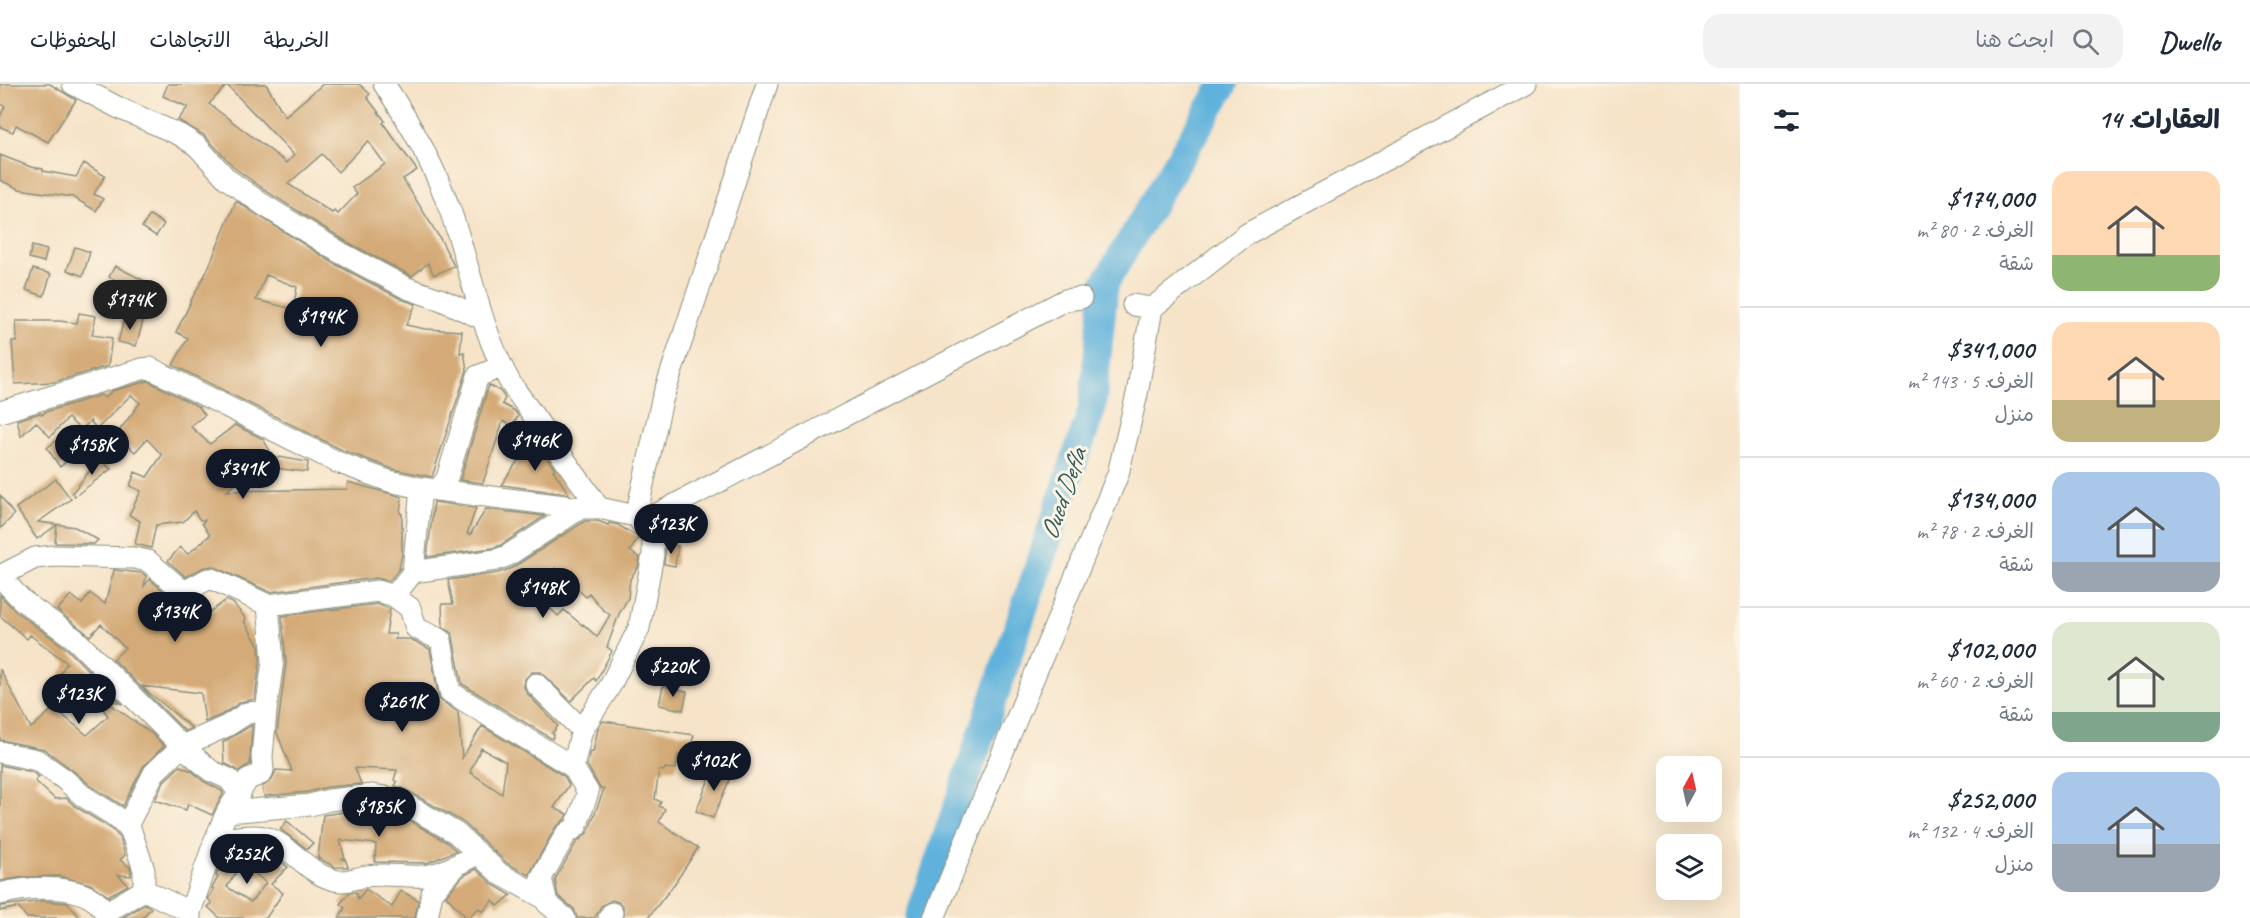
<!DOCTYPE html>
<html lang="ar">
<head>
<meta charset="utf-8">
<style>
  :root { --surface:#fff; --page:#f2f2f3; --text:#1f2937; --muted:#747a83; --line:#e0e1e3; --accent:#111827 }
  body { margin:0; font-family:Caveat,"Playpen Sans Arabic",sans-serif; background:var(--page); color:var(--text); direction:rtl; height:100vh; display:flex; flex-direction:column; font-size:22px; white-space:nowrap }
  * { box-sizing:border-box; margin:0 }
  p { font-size:20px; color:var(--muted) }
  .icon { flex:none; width:33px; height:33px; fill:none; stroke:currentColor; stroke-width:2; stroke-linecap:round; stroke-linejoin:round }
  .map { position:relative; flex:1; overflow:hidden; direction:ltr }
  .drawer { display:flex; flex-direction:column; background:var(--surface); width:510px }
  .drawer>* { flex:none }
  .needle { width:39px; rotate:8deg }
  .buttons { position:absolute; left:1656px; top:672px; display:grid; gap:12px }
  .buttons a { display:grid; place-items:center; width:66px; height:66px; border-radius:12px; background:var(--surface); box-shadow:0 6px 24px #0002; font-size:30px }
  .price { position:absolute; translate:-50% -51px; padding:0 14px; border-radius:21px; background:var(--accent); color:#fff; font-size:20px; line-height:39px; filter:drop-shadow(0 2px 3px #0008) }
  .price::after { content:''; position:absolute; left:50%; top:36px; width:18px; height:14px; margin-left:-9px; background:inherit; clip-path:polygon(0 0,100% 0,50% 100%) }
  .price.on { background:#222; color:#fff }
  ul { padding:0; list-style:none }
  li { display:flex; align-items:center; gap:18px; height:150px; padding:0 30px }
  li+li { border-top:2px solid var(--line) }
  li span { display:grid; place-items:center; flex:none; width:168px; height:120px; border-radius:18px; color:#555 }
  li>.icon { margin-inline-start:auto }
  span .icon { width:72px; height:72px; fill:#fffc; stroke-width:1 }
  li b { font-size:26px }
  h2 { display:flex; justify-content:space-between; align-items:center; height:72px; padding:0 30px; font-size:26px }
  header { display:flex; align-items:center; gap:36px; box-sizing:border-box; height:84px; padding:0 30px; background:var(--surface); border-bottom:2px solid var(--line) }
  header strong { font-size:28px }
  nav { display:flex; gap:33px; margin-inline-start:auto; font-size:21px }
  .search { width:420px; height:54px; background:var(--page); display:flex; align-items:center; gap:15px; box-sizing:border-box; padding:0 21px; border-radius:18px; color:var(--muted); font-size:22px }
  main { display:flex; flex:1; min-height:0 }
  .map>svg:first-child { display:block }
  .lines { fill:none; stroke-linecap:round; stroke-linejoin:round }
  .river { stroke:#61b2dc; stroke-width:28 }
  .building { fill:#d4ab78; fill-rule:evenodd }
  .minor-casing { stroke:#8a907e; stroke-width:23 }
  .minor { stroke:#fff; stroke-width:21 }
  .labels { text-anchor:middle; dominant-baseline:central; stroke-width:6; stroke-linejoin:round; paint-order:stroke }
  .water-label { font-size:26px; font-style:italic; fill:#305a5e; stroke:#fcf5e5 }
</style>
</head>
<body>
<header>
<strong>Dwello</strong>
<div class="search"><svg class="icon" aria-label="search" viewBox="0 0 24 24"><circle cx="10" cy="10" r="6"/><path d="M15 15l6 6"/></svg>ابحث هنا</div>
<nav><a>الخريطة</a><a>الاتجاهات</a><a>المحفوظات</a></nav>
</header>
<main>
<section class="drawer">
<h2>العقارات: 14<svg class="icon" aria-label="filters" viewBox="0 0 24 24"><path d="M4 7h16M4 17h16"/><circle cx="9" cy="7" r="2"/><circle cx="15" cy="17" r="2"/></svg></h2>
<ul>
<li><span style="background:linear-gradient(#ffd9b3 70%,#8fb573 0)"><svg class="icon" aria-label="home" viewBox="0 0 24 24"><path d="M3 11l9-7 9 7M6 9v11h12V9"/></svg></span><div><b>$174,000</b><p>الغرف: 2 · 80 m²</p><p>شقة</p></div></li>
<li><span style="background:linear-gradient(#ffd9b3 65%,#c2b280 0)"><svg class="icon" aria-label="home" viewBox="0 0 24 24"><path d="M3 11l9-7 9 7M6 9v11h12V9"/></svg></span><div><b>$341,000</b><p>الغرف: 5 · 143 m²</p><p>منزل</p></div></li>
<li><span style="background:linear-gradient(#a9c7e8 75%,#9aa5b1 0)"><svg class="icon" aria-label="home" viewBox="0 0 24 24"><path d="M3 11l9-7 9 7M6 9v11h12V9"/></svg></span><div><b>$134,000</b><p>الغرف: 2 · 78 m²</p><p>شقة</p></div></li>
<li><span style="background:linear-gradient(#dfe7d0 75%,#7fa58c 0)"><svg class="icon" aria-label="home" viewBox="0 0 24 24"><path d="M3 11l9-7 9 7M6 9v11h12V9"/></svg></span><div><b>$102,000</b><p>الغرف: 2 · 60 m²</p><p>شقة</p></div></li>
<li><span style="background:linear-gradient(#a9c7e8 60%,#9aa5b1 0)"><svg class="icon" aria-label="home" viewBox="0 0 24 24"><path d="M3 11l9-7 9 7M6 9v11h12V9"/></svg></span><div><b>$252,000</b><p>الغرف: 4 · 132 m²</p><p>منزل</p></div></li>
</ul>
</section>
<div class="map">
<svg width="1740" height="834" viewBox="0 0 1740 834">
  <rect width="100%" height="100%" fill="#fcf5e5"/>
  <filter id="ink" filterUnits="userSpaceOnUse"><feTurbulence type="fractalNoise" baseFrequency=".0167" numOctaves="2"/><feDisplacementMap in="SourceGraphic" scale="12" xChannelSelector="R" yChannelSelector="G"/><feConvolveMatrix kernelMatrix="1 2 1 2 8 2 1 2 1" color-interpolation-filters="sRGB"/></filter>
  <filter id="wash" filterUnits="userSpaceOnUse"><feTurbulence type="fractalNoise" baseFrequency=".008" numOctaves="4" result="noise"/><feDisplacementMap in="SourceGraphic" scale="24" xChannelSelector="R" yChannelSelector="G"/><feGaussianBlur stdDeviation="1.35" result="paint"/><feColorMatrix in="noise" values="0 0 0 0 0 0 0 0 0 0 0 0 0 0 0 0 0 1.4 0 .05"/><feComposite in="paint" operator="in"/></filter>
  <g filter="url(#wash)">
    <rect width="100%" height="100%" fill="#f6e3c8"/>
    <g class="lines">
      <!-- river -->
      <path class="river" d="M919,834L1092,325L1105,199L1224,0"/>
    </g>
    <g id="blocks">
      <!-- building -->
      <path class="building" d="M0,0H50L76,16L48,58L16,41L13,48L0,43V33L5,22L0,20Z
        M168,0H266L285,32L323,0H359L370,10L367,13L385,37L383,39L417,86L403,95L441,156L454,182L434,191L428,179L412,192L347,158L269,109L236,85L204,51L178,36L188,23L163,12ZM227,1L294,71L287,79L209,20ZM368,57L385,80L352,104L357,110L338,130L334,127L332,129L288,100L322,70L338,88Z
        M0,71L31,83L43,85V87L76,93L84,79L105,92L94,110L103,115L96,127L73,113L19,105L0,96Z
        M236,117L335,180L401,215L416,220L406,241L425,245L462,247L460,269L464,268L467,286L432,393L393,385L342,366L173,281L188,254L176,248L190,220H189L207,187ZM266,191L297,203L293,225L256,216Z
        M150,131L164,140L156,152L142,143Z
        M32,162L47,166L44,178L29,174Z
        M75,163L90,168L83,192L67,186Z
        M115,182L145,197L140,208L109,193Z
        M33,185L51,190L44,212L26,206Z
        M79,229L96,232L92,251L112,254L108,282L54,298L15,300L12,257L17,258L16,237H59L77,239Z
        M125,232L143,237L136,262L118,258Z
        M148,297L199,323L205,331L190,342L210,360L235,341L263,355L273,372L308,378L307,388L257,382L227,407L347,405L348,398L402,413L400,429L402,430V470L399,485L389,497L376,494L270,508L212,482L202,484L186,493L168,477L180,463L188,470L210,451L202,439L205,436H200L194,427L183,438L156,441L151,464L135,460L140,437L129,431L141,407L130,402L135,388L147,393L162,371L147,355L135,368L116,351L140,319L131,311L97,345L90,337L81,346L68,334L50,353L36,338L21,352L17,336L40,329L42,331L45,328L101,311L105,314L112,307Z
        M489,301L500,307L505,314L502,320L515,327L518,332L512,342L503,337L483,399L460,396Z
        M533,355L555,385L553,386L569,410L501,401Z
        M57,356L72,372L60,383L47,364Z
        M99,375L111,385L75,412L72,409Z
        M56,395L71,415L38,438L75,443L98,456L94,460L55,459L57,441L37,455L16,424Z
        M0,411L14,431L0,445Z
        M434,418L476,424L467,450L470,451L486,425L545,432L501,461L493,464L427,473Z
        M585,437H598L608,441L609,439L618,441L635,451L638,454L630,467L640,474L638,483L630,495L628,514L619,530L607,563L612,567L596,597L594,594L571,617L540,588H532L524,596V603L527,609L558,642L552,649L554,651L552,655L462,600L453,553L451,548L443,543L442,520H453L448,496L498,489L512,484ZM555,484L586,513L589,509L602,525L610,531L597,553L583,540L582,541L564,526L558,532L534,509Z
        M666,460L678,462L675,482L664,480Z
        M114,486L142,489L146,492L144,502L150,495L176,518L183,521L194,517L206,531L226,516L233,519L246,535L244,537L259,562L260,577L255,615L241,618L221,631L205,638L201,609L141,602L192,644L185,647L113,575L125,564L101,540L90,552L57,526L71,511L82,520L90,509L105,520Z
        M0,511L15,527L67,565L122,620L114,617L112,621L152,650L164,662L143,683L123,722L91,702L71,685L44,665L0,656V585L31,644L54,624L87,651L108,632L90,607L74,620L65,610L70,606L56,596L67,579L30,551L27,555L0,532Z
        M377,520L390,525L386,550H396L395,555H410L430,565L439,615L458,628L462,674L482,642L564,692L569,701L554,724L567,730L565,735L555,744L529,791L508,780L463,738L403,704L395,702L397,698L394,696L397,686L355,684L361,700L327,703L308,708L264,712L262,703L272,696L276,686L292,687L277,649L286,579L282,532ZM481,664L506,678L502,710L470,688Z
        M663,602L687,608L683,626L659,621Z
        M603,637L694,651L691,661L706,665L703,678L678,671L676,685L665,684L664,687L659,686L655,715L661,718L659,722L665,725L659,738L698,764L675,799L648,834H623V822L618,818L612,816L601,822L595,834H577L574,825L558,812L555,796L576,759L588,748L604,705L600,704L587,681L590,667L593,668L598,644Z
        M252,641L250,680L239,687L224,679L223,658Z
        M0,681L32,688L39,693L35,697L55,715L66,714L76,723L112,745L120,754L125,771L120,776L130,783L131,788V792L118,791L128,801L108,812L90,800L59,792L25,793L0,797Z
        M180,682L192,687L203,697L222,707L223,710L212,731L188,720L186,726L155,716L164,697Z
        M714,683L732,690L713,734L696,727Z
        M373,724L393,727L448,759L456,767L427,779L375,778L376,760L340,756L345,775L341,774L346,777L348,783H335L318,774L323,731Z
        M287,737L313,759L307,765L280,745Z
        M255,765L270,769L288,783L271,800L283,809L266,834H220L208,823L212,819L208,815L214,805L212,804L218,793L216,792L220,781L235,766ZM242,778L266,799L251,818L227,803Z
        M476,785L492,800L511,811L498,822L493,816L483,828L479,824L467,834L446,812L463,792Z
        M366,805L392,823L401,807L418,816L415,834H339L345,824L340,820L349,809L356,808L358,815Z
        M42,817L68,819L80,834H27L18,823L0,827V822Z
        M145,820L151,824L142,834H122Z"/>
    </g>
  </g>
  <g filter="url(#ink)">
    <use href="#blocks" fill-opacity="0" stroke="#8a907e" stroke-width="1.5"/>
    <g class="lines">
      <!-- minor casing -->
      <g class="minor-casing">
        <path id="minor" d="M73,0L119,24L180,51L197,62L227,95L262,120L341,169L407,204L442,216L483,235
          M384,0C411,40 434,81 450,126C471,184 480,246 511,300L599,424L636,432L650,449L653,457V471L639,544L610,602L582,646L573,683L588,708L576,743L566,750L541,794L547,819L565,834
          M1133,221L1152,224L1247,150L1526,0
          M0,328L142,285L150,284L337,378L389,397L421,404L581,424
          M440,404L447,394L478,292L501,283
          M636,432L662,316L767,0
          M642,438L1065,216L1081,214
          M413,488L421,404
          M0,492L35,474L54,472L134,474L148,477L184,508L208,495H212L268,521
          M0,493L23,517L75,555L182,662L227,642L247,629L266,627
          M394,512L410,524L416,544L441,556L450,608L573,683
          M536,600L582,646
          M0,668L37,676L64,695L83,712L120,735L131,747L144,786V806
          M227,728L310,721L329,716L373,711L397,715L456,749L500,790L544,814
          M127,742L154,689L182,662L211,687L229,695L240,710
          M215,756C228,755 243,751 256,752C286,753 303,787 331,795C344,800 354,794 367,792C384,789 404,793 422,792C441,791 460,779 477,770
          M0,810C28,803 90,797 105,829L144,806L190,828
          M190,834V828L215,756L227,728L248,695L261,690L263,686L262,673L266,627L273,577L268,521L378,507L394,512L413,488L496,476L507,472L581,424H599
          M427,834L432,809L454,783
          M609,834L612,829
          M934,834L1118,390L1137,310L1152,224"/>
      </g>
      <!-- minor -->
      <use href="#minor" class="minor"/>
    </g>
  </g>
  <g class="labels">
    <!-- water labels -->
    <g class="water-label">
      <text transform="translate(1063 410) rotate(-71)">Oued Defla</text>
    </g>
  </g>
</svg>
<div class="buttons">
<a><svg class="needle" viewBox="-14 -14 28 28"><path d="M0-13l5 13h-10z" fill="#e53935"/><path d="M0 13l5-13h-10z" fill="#747a83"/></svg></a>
<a><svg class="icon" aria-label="layers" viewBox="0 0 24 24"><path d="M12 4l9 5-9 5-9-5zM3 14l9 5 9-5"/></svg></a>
</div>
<b class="price on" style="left:130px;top:247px">$174K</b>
<b class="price" style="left:321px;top:264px">$194K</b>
<b class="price" style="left:535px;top:388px">$146K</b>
<b class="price" style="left:92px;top:392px">$158K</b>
<b class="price" style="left:243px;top:416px">$341K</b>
<b class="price" style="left:671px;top:471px">$123K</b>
<b class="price" style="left:543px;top:535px">$148K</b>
<b class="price" style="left:175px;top:559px">$134K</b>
<b class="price" style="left:673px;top:614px">$220K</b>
<b class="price" style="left:79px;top:641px">$123K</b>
<b class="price" style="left:402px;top:649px">$261K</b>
<b class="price" style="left:714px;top:708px">$102K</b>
<b class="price" style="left:379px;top:754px">$185K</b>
<b class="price" style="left:247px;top:801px">$252K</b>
</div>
</main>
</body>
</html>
